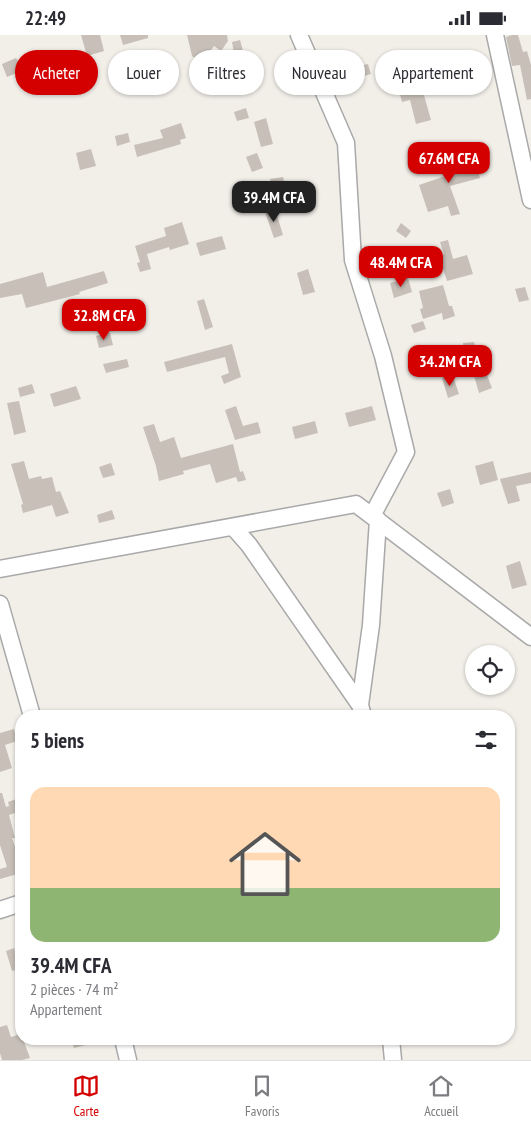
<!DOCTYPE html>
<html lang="fr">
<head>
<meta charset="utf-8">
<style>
  :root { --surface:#fff; --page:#f7f7f7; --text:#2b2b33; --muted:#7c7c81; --line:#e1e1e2; --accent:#d40000 }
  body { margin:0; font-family:"PT Sans Narrow",sans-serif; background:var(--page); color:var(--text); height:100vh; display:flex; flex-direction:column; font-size:19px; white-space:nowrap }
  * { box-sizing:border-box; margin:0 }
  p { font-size:16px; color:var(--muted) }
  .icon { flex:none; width:28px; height:28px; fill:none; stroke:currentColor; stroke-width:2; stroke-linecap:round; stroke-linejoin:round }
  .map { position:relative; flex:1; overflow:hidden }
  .drawer { position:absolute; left:15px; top:675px; width:500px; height:335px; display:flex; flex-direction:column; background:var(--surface); border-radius:20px; box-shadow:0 1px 4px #0004 }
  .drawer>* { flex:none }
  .top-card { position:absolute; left:15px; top:15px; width:501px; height:45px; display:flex; gap:10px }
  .fabs { position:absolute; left:465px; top:610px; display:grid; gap:10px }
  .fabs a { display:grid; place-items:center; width:50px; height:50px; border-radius:50%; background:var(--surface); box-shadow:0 1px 4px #0004; font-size:25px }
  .price { position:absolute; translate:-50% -42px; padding:0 11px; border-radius:10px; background:var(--accent); color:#fff; font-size:16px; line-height:32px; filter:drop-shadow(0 1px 2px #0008) }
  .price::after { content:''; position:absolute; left:50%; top:30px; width:15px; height:11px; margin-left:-8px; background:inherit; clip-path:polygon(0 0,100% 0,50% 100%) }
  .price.current { background:#222; color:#fff }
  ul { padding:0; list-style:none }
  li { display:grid; align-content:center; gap:10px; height:265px; padding:0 15px }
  li span { display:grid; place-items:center; height:155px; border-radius:15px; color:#555 }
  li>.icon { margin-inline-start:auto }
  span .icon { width:90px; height:90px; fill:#fffc; stroke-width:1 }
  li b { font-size:21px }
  h2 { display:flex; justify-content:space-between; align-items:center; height:60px; padding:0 15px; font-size:21px }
  .chip { padding:0 18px; border-radius:22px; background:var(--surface); box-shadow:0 1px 4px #0004; font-size:18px; line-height:45px }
  .chip.current { background:var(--accent); color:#fff }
  .status { display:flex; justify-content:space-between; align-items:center; height:35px; padding:0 25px; background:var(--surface); direction:ltr }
  .status svg { height:14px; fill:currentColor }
  .dock { display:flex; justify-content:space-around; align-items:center; height:70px; border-top:1px solid var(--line); background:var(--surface); font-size:14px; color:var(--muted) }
  .dock a { display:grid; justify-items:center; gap:2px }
  .dock .current { color:var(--accent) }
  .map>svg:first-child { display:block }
  .building { fill:#c7bfb8 }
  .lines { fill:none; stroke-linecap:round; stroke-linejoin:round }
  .minor-casing { stroke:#a9a9a9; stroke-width:19 }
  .minor { stroke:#fff; stroke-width:16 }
</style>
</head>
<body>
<div class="status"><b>22:49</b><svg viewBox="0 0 49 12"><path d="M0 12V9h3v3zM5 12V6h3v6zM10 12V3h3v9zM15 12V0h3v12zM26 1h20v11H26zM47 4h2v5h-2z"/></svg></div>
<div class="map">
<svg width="531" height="1025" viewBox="0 0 531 1025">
  <rect width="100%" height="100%" fill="#f2efe9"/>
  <!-- building -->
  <path class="building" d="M81,0H100L104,16L87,21Z
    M120,0H148V3L123,10Z
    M187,0H227L228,6L221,16L214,11L202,28L192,21Z
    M512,0H518L523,17L527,16L531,30V64L527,65L520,30L512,31L506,2Z
    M240,5L243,16L234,18L232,7Z
    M31,22L35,33L25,37L24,35L7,42L2,29L16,23L18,26Z
    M446,22L451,36L424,44L420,30Z
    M368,29L371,39L357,43L354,32Z
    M483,29L487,42L475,46L471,33Z
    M420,46L431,85L416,89L410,65L402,67L398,52Z
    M246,73L249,83L237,86L234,77Z
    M266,83L273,109L261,112L254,87Z
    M181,88L186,103L180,105L181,109L137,122L134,110L163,103L160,95Z
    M128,98L130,107L117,111L115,101Z
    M91,114L96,131L80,135L76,118Z
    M257,118L263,133L252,137L246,122Z
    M472,118L480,143L450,151L460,179L451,181L448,171L428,177L419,150L448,140L445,126Z
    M283,142L286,154L273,157L270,144Z
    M275,174L283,200L274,203L265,177Z
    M182,187L189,209L170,215L169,212L147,219L151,234L140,237L137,228L140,227L135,211L166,201L164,193Z
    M401,188L411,196L406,203L396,196Z
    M222,201L226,214L200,221L196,208Z
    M448,205L453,224L467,220L473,239L447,246L439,221L444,219L440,207Z
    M308,234L315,257L303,260L297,238Z
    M104,236L108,248L79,257L80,259L26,273L22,259L0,263V249L43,237L47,252Z
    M408,243L412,257L394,263L390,248Z
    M443,250L449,271H452L455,281L443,285L442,278L423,284L420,274L423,273L419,256Z
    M525,252L529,265L519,267L515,254Z
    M204,264L213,292L205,295L197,266Z
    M423,286L426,294L414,298L411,290Z
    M110,298L113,310L99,313L96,301Z
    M474,307L483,342L487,340L492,353L479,358L467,317L464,318L463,308Z
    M232,309L241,342L224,349L221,341L229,338L225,322L167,337L164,327Z
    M127,324L129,332L106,338L103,329Z
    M453,341L459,359L448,363L442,343Z
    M32,349L35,358L20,362L18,353Z
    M76,351L81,364L54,372L50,359Z
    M19,366L26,397L14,400L7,368Z
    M236,371L243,391L258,387L261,398L235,405L225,375Z
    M372,371L376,385L349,392L345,378Z
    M315,386L318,398L295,404L292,392Z
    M154,389L160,407L174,402L181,423L233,409L240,437L243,436L246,445L238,447L236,442L216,448L210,429L183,436L184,439L159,446L156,431L143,392Z
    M24,426L29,444L41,441L42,444L52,442L56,457L60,456L69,478L56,482L52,470L23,478L21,470L23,469L11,429Z
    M493,426L498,445L480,450L475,431Z
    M111,428L115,440L103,443L99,432Z
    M531,437V448L516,451L520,466L508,469L500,444Z
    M450,454L454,468L442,472L437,458Z
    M112,475L115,484L99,488L97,480Z
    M520,526L527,550L512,554L506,531Z
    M14,694L17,706L5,710L12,733L0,737V698Z
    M0,758H2L6,772L9,771L8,767L19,763L21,768V776L9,780L15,803H12L19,824L21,823V838L0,844V834L7,832L0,810Z
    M14,913L20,934L12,936L6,916Z
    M7,990L11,1002L21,999V1004H23L30,1023L22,1025H2L0,1018V992Z
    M71,1004H97V1007L74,1013Z"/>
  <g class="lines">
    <!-- minor casing -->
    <g class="minor-casing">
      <path id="minor" d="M299,0L346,108L353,225L383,321L406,417L372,481
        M495,0L531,165
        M234,493L249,510L360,670L363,681
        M0,534L356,469L531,602
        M0,569L32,681
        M360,670L371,590L378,485
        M0,875L21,868
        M123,1004L128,1025
        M391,1004L393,1025"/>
    </g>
    <!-- minor -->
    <use href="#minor" class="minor"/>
  </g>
</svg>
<div class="fabs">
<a><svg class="icon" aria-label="locate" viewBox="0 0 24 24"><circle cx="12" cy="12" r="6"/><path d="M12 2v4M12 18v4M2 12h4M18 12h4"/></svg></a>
</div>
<b class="price" style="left:449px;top:149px">67.6M CFA</b>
<b class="price current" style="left:274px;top:188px">39.4M CFA</b>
<b class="price" style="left:401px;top:253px">48.4M CFA</b>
<b class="price" style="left:104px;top:306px">32.8M CFA</b>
<b class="price" style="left:450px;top:352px">34.2M CFA</b>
<div class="top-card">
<a class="chip current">Acheter</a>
<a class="chip">Louer</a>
<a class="chip">Filtres</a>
<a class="chip">Nouveau</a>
<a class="chip">Appartement</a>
</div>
<section class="drawer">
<h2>5 biens<svg class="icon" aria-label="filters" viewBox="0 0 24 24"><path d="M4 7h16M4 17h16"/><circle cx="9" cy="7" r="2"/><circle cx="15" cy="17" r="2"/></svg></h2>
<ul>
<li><span style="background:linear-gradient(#ffd9b3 65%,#8fb573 0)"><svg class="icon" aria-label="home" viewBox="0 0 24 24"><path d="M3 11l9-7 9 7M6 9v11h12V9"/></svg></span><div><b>39.4M CFA</b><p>2 pièces · 74 m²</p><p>Appartement</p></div></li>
</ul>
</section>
</div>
<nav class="dock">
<a class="current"><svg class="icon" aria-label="map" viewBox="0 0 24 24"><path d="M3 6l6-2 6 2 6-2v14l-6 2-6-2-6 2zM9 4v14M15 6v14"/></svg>Carte</a>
<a><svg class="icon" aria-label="saved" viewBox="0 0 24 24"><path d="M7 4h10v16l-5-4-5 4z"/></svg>Favoris</a>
<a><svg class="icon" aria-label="home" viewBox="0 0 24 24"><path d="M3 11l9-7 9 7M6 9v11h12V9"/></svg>Accueil</a>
</nav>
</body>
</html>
